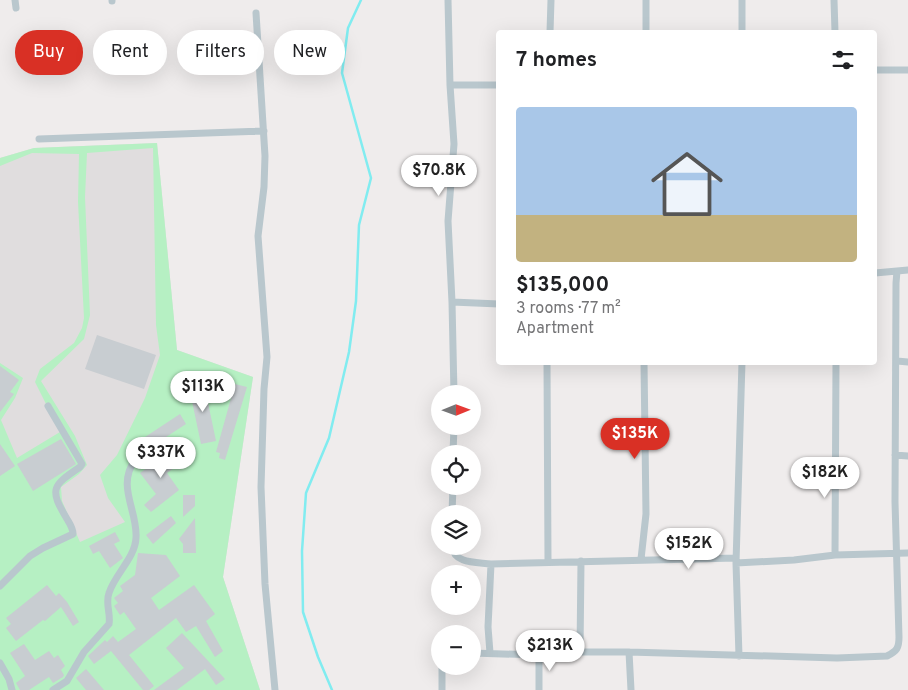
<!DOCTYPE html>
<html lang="en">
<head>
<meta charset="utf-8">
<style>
  :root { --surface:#fff; --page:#f6f6f6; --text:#202124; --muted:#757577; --accent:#d93025 }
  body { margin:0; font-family:Overpass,sans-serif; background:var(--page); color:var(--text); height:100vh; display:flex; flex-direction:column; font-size:19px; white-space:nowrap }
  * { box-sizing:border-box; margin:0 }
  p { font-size:16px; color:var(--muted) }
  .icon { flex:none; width:28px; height:28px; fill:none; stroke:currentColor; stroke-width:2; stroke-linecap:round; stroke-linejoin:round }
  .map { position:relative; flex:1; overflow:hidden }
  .panel { position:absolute; left:496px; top:30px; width:381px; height:335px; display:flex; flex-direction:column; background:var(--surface); border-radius:5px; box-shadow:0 5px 20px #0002 }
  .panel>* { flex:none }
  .guide { position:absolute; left:15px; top:30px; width:406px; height:45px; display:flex; gap:10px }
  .needle { width:32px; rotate:89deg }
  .tools { position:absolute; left:431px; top:385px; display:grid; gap:10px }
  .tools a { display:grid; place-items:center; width:50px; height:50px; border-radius:50%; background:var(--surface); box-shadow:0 5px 20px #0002; font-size:25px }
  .price { position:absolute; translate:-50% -42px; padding:0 11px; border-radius:18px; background:#fff; color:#222; font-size:16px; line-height:32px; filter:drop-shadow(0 1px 2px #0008) }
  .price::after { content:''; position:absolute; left:50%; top:30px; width:15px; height:11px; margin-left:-8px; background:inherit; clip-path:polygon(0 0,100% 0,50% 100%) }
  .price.active { background:var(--accent); color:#fff }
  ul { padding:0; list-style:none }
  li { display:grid; align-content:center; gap:10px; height:265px; padding:0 20px }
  li span { display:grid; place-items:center; height:155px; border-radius:5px; color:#555 }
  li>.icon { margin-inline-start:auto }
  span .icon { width:90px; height:90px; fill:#fffc; stroke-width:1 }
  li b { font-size:21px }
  h2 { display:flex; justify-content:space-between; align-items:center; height:60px; padding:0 20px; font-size:21px }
  .chip { padding:0 18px; border-radius:22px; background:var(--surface); box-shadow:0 5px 20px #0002; font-size:18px; line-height:45px }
  .chip.active { background:var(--accent); color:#fff }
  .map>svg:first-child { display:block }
  .education { fill:#e0ddde }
  .green { fill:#b6f0c3; fill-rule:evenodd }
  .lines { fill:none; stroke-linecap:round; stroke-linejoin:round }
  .stream { stroke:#81ecf0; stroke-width:2.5 }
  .building { fill:#c8cdd1 }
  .street { stroke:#b9c7cd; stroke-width:7 }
</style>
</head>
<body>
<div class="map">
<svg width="908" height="690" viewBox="0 0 908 690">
  <rect width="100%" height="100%" fill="#efecec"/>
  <!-- education -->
  <path class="education" d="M157,143L177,350L253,377L223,577L260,690H0V158L34,148Z"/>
  <!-- green -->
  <path class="green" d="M157,143L177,350L253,377L223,577L260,690H0V363L23,378L15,398L1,420L17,458L60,432L35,382L40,369L74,343L82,328L84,318L78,202L79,154L32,153L0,166V158L34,148ZM153,148L156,325L160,355L145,398L117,455L100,475L108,498L125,522L80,542L62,501L61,487L79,474L87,465L75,436L41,381L84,339L90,315L85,197L87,153Z"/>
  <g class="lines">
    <!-- stream -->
    <path class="stream" d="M332,690L318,657L303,612L302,551L306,493L329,438L349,352L356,301L359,225L371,178L342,73L348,28L361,0"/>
  </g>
  <!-- building -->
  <path class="building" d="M97,335L156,355L144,389L85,369Z
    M0,366L19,380L10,392L14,394L0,412Z
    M204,384L208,385L210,392L206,393L216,441L201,444L189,387Z
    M235,384L247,387L225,460L219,458L220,453L216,452Z
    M180,414L186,424L146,450L139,441Z
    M61,439L76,464L33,491L17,464Z
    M0,444L15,466L0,476Z
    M173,449L182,462L167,473L179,490L151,512L144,505L156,494L140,473Z
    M183,495H195V506L183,517Z
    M171,516L176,523L153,544L146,535Z
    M195,518L196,553H183V544L179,539Z
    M115,532L120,541L114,544L123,558L110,568L99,551L93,554L89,546Z
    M138,553L166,555L180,576L151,598L159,610L194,585L215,614L206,621L223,651L215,657L196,626L186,632L176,618L129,655L154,686L149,690H143L111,651L94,664L88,656L105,640L107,642L113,636L118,642L136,629L124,612L120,615L114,606L118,603L114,598L123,591L120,586L135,575Z
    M47,585L56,596L59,593L67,602L79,622L73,626L61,607L45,621L43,620L16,641L6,628L11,624L6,618Z
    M182,633L225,679L216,685L205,669L177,690H154L184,668L166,648Z
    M24,644L35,660L49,651L54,658L58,655L65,666L61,670L64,675L63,677L53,683L49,677L29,690H20L16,683L25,676L10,653Z
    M86,669L104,690H86L76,678Z"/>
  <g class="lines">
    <!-- street -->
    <path class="street" d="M15,0L16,8
      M112,0V1
      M448,0L450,85L454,144L448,221L452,302L454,394
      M742,0V32
      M834,0L835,32
      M256,13L265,156L264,187L258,236L267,357L264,389L261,487L265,584L275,690
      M550,32L551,0
      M646,32V0
      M875,70H908
      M450,85H499
      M39,139L264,131
      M875,273L897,271
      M452,302L499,304
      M897,361L908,362
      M547,362L548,561
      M453,454L454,426
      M895,455L908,456
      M452,514L453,486
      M452,546C454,564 476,562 491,564L736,558
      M835,555L908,553
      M641,559L646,514L644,362
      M736,563L794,560L835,555L836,362
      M0,586L30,556L43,548L73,534C73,528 70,524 67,519C49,489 52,486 80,467L82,464L48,406
      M580,652L581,561
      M629,652L631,690
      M472,653L539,655L580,652H629L837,658L887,656C897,651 899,648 899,637L895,502L896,283L897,271L908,270
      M490,653L488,627L491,564
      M739,656L736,563L742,362
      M0,663L9,679L12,690
      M53,690L67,681L84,652L109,624C111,614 105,603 109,593C115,574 135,558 136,538C138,511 116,486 135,460
      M442,690V666
      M539,690V655"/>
  </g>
</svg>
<div class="tools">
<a><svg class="needle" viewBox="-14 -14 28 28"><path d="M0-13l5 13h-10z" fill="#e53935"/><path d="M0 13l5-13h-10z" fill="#757577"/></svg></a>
<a><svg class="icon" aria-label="locate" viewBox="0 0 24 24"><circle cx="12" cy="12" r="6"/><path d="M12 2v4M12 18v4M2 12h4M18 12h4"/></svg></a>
<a><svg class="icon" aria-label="layers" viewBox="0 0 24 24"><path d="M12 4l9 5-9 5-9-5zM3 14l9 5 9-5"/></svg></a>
<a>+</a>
<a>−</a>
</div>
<b class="price" style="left:439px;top:197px">$70.8K</b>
<b class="price" style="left:203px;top:413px">$113K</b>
<b class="price active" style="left:635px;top:460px">$135K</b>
<b class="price" style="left:161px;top:479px">$337K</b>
<b class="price" style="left:825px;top:499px">$182K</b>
<b class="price" style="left:689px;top:570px">$152K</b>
<b class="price" style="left:550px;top:672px">$213K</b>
<div class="guide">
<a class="chip active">Buy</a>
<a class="chip">Rent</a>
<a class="chip">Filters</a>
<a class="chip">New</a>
</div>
<section class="panel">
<h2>7 homes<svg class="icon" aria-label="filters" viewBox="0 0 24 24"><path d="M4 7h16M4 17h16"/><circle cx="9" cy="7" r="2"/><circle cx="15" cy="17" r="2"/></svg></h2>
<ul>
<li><span style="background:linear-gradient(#a9c7e8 70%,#c2b280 0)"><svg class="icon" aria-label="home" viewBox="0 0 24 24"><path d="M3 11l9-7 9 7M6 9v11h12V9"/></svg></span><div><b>$135,000</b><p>3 rooms · 77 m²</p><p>Apartment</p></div></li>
</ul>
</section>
</div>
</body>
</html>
